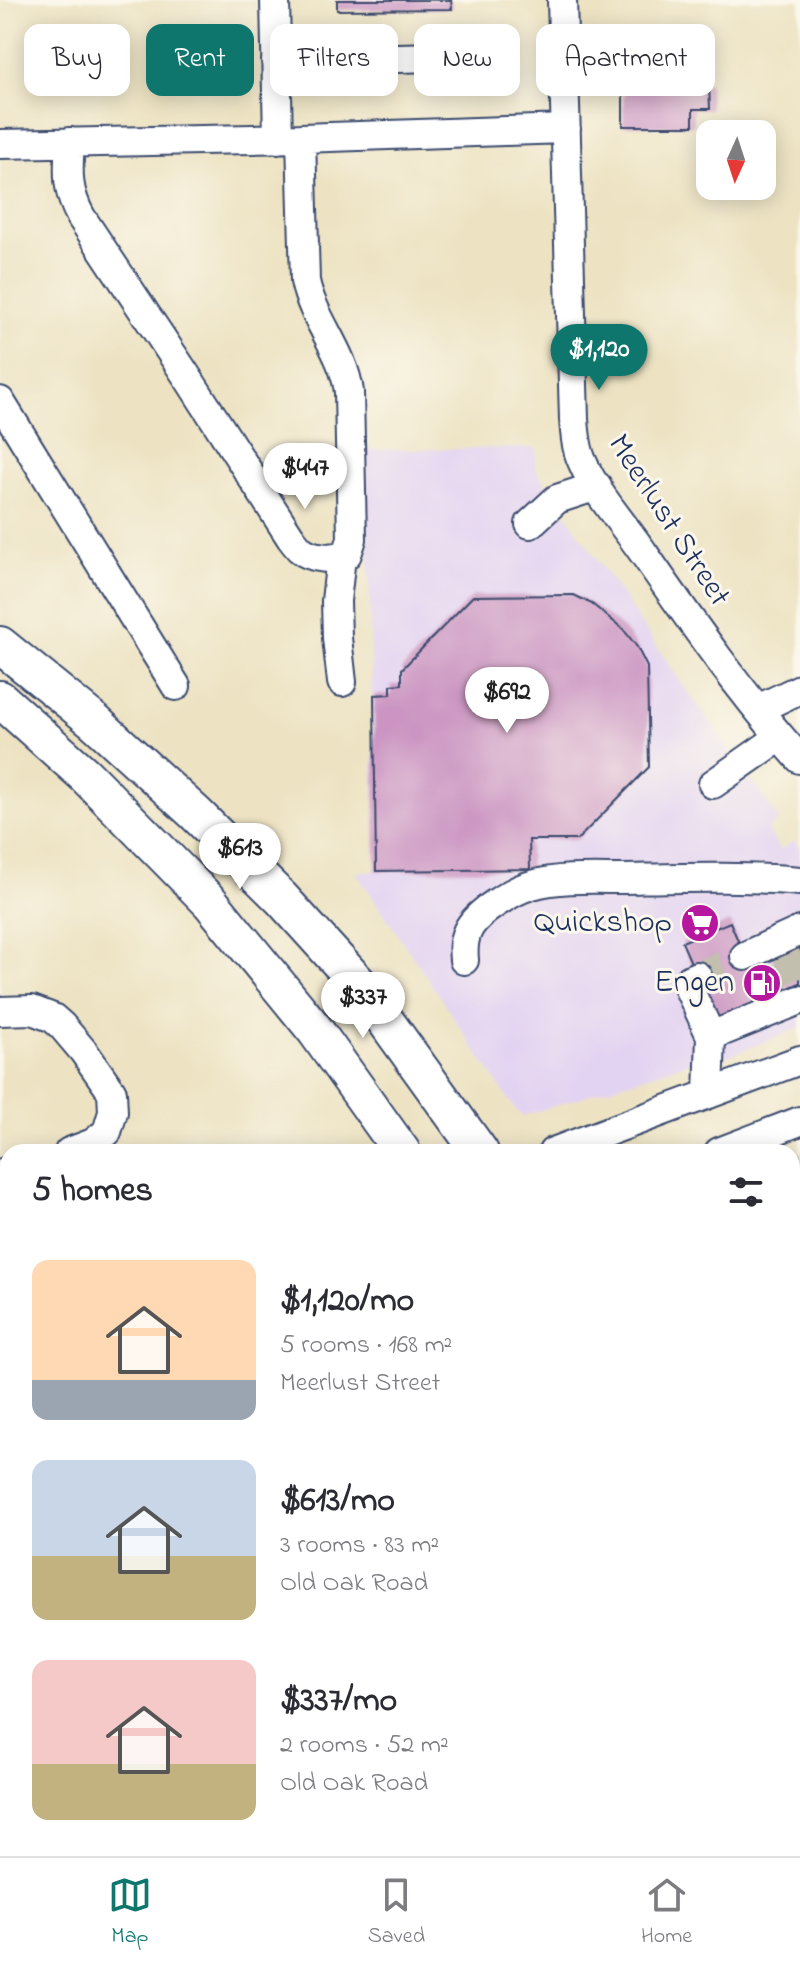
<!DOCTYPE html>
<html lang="en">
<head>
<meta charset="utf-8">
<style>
  :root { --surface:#fff; --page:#f7f7f7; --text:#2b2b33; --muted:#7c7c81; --line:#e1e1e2; --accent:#0f766e }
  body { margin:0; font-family:"Indie Flower",sans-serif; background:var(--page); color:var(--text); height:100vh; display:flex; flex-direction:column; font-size:30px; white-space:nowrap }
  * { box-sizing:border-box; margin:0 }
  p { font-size:26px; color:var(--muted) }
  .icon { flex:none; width:44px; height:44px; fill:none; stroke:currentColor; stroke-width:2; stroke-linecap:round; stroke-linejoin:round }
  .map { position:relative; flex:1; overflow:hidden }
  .side { position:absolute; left:0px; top:1144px; width:800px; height:712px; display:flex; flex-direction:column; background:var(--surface); border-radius:24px 24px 0 0; box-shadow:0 4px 20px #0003 }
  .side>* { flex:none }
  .hud { position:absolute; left:24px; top:24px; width:752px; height:72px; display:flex; gap:16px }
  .needle { width:52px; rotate:183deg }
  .tools { position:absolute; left:696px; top:120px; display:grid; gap:16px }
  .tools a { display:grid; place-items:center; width:80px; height:80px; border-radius:16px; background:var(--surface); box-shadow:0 4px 20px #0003; font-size:40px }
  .price { position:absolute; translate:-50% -68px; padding:0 18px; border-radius:28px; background:#fff; color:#222; font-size:26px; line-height:52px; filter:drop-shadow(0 2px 4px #0008) }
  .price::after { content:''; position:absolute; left:50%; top:48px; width:24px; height:18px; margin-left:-12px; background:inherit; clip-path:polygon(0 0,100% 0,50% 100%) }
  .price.current { background:var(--accent); color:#fff }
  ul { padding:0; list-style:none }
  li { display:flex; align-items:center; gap:24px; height:200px; padding:0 32px }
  li span { display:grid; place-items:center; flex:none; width:224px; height:160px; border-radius:16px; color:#555 }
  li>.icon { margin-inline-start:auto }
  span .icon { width:96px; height:96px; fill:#fffc; stroke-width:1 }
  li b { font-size:34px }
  h2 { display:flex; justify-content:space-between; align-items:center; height:96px; padding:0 32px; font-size:34px }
  .tag { padding:0 28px; border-radius:16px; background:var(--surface); box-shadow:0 4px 20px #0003; font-size:28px; line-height:72px }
  .tag.current { background:var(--accent); color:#fff }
  .tabs { display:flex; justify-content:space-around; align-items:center; height:112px; border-top:2px solid var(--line); background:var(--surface); font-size:22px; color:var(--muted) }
  .tabs a { display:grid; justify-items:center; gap:4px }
  .tabs .current { color:var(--accent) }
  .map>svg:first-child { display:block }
  .built { fill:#e3d3f2 }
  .green { fill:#b3ca6f; stroke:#677c66; stroke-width:2 }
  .building { fill:#cb94c2 }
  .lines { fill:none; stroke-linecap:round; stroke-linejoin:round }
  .minor-tunnel { stroke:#c3bfaf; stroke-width:28; stroke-dasharray:28 14; stroke-linecap:butt }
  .minor-casing { stroke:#3a4a6d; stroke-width:32 }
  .major-casing { stroke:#3a4a6d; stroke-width:40 }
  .minor { stroke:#fff; stroke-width:28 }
  .major { stroke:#fff; stroke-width:36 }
  .labels { text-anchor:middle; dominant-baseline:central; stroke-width:6; stroke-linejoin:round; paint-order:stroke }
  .street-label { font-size:32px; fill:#1b2f5e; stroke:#fbf7ec }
  .poi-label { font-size:32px; fill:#1b2f5e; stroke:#fbf7ec; text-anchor:end }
</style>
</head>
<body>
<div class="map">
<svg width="800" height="1856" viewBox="0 0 800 1856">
  <rect width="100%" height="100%" fill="#fbf7ec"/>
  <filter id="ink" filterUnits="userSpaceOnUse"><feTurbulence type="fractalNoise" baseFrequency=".0125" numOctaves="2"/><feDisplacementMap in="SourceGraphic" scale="16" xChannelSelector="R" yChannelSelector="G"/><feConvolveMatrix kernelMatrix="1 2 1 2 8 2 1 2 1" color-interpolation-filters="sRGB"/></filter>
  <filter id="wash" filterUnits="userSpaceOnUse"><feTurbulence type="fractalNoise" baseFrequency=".006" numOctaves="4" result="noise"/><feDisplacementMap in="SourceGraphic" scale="32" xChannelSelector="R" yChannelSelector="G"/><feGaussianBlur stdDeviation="1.8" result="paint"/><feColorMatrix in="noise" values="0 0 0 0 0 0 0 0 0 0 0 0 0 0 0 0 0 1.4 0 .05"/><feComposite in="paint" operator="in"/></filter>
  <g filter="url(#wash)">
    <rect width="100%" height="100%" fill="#ede3c3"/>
    <!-- built -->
    <path class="built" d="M536,448V470L681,682L779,820L767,829L780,850L794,841L800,848V1028L725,1057L723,1051L523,1116L515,1109L356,872L376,871L366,450Z"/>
    <!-- green -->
    <path class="green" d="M800,1154V1579L792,1568V1157Z"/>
    <g id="blocks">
      <!-- building -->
      <path class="building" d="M337,0H451L452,9L337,10Z
        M659,39H690V71L679,72L680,84H709L710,109H693V126H623V78L659,77Z
        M574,595L592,604L623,629L637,647L647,667L649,767L577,840H529L530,869L376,871L374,695L391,694V685L402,684V669L473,596Z
        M730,922L750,969L800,948V983L715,1019L682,942Z"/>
    </g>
  </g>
  <g filter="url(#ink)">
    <use href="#blocks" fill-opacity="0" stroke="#3a4a6d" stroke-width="2"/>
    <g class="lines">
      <!-- minor-tunnel -->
      <path class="minor-tunnel" d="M786,954L799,984
        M697,976L745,956"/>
      <!-- minor casing -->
      <g class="minor-casing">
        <path id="minor" d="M275,0L278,139
          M562,0L574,419C575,433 576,448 582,461C595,492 620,520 640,548C690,620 741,694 800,759
          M276,61L478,56
          M70,142C68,171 66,190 81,217L188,378L291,538C294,542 297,546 300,549C311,559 334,560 347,554L352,539L349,392C344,352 313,320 305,281L301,138
          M0,144L301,138L566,129
          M0,401L176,686
          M530,524L557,499L597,486
          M341,557L336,601L337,638L342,682
          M758,709L800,689
          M713,784L780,737
          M745,956L800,931
          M464,960C463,949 463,940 468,930C476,913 513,890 532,885C561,877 593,879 623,879C682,878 741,876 800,881
          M697,976L690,979L688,987L711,1036
          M0,1011L32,1010L53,1018L62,1026L84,1052L112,1092L113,1112L107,1132L93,1143L69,1152
          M709,1094L711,1036L800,1000
          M553,1152L800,1060
          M719,1152L800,1121
          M0,1174L8,1171
          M0,1348L8,1345
          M0,1402L8,1399
          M0,1563L8,1561
          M387,1848L392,1856
          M18,1856L31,1848"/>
      </g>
      <!-- major casing -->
      <g class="major-casing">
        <path id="major" d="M0,645L94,721L195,813L282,899L359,984L480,1152
          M0,699L85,775L211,903L315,1030L402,1152
          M792,1621L800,1633
          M792,1746L800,1758"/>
      </g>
      <!-- minor -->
      <use href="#minor" class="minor"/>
      <!-- major -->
      <use href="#major" class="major"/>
    </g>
  </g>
  <!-- icons -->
  <defs>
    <g id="supermarket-disc" transform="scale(2)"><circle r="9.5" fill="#b5179e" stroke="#fbf7ec"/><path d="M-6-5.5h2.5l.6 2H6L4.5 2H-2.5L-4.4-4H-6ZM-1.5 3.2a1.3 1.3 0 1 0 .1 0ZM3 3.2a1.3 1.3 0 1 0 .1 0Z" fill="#fff"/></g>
    <g id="fuel-disc" transform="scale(2)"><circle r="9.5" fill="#b5179e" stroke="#fbf7ec"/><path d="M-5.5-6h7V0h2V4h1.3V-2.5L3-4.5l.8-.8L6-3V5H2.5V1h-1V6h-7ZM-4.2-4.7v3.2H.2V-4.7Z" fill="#fff"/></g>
  </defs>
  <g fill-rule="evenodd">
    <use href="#supermarket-disc" x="700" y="923"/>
    <use href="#fuel-disc" x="762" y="983"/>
  </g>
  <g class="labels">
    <!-- street labels -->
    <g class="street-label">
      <text transform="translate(668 521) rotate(57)">Meerlust Street</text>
    </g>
    <!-- poi labels -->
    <g class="poi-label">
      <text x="672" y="923">Quickshop</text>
      <text x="734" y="983">Engen</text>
    </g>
  </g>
</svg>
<div class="tools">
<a><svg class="needle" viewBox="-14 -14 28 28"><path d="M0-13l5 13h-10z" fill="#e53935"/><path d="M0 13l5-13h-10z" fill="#7c7c81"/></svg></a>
</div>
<b class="price current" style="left:599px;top:392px">$1,120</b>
<b class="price" style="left:305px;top:511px">$447</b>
<b class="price" style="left:507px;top:735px">$692</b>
<b class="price" style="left:240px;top:891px">$613</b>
<b class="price" style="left:363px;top:1040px">$337</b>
<div class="hud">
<a class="tag">Buy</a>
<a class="tag current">Rent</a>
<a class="tag">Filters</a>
<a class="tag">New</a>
<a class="tag">Apartment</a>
</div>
<section class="side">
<h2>5 homes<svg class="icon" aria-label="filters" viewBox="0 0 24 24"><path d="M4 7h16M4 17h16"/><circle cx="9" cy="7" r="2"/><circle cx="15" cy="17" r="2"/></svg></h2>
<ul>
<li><span style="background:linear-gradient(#ffd9b3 75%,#9aa5b1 0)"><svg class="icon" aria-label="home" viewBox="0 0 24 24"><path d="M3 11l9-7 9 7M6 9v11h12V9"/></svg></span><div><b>$1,120/mo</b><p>5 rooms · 168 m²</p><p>Meerlust Street</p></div></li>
<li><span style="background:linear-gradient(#c9d6e8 60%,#c2b280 0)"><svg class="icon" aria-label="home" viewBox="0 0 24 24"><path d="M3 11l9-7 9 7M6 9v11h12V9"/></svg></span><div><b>$613/mo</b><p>3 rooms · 83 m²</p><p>Old Oak Road</p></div></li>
<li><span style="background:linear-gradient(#f6c9c9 65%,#c2b280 0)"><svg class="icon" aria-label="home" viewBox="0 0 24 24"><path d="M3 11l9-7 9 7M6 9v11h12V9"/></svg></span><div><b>$337/mo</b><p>2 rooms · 52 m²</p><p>Old Oak Road</p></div></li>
</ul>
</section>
</div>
<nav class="tabs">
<a class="current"><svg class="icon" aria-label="map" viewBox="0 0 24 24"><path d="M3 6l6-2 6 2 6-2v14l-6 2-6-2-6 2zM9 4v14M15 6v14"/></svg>Map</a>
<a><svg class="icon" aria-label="saved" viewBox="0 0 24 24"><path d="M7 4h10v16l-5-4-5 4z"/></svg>Saved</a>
<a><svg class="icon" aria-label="home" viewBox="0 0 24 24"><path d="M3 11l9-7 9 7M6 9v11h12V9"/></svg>Home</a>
</nav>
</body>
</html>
